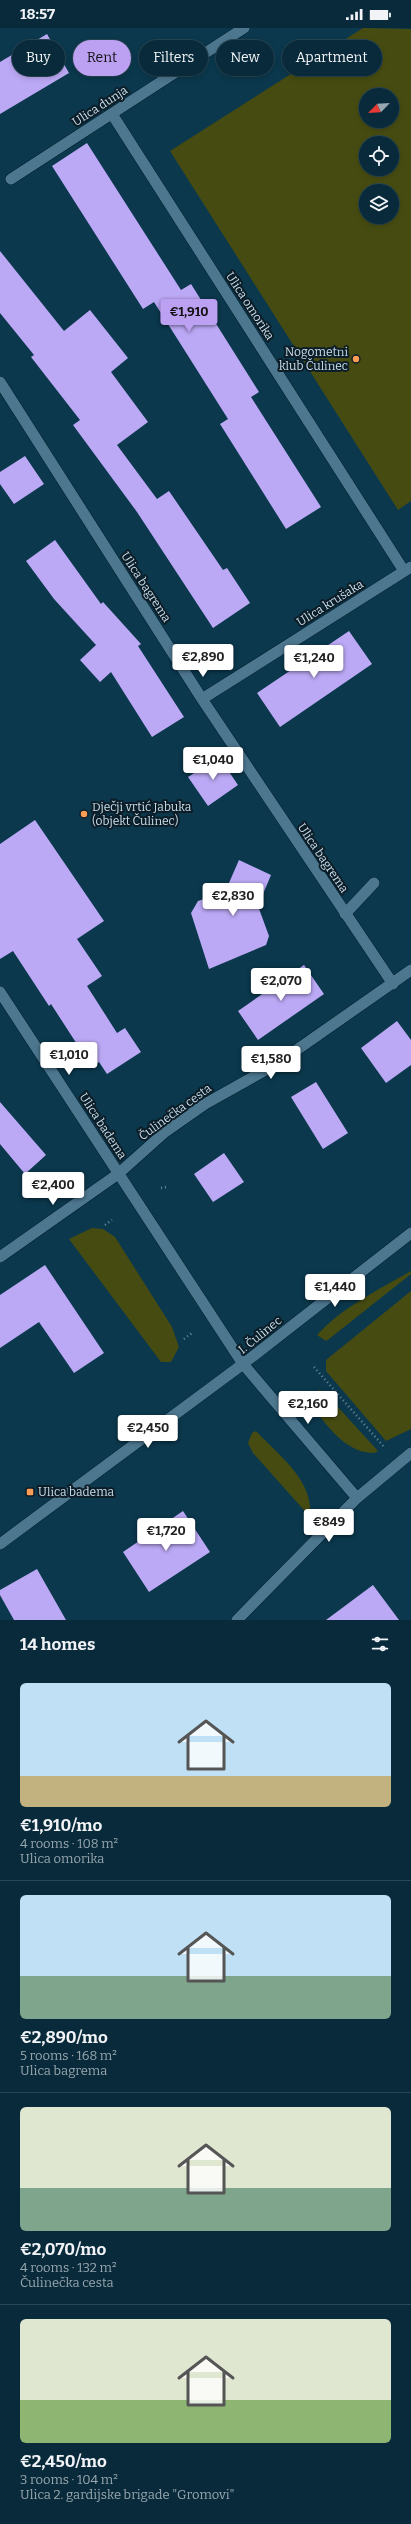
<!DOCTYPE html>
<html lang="en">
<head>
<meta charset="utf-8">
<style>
  :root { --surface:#082a3a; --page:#163645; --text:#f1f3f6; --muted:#98a7af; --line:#294654; --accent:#bca0f2 }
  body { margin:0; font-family:Bitter,serif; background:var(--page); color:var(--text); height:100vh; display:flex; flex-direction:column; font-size:15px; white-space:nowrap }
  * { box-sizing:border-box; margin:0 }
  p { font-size:13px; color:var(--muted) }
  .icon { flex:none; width:22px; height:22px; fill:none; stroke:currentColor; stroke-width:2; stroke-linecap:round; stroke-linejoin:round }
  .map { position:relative; height:1592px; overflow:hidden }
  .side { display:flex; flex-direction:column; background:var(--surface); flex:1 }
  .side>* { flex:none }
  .top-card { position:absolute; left:12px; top:12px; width:387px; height:36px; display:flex; gap:8px }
  .needle { width:26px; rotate:245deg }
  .buttons { position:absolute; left:359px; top:60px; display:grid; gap:8px }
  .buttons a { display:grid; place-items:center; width:40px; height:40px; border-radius:50%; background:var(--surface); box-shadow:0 2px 6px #0003,0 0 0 1px var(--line); font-size:20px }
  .price { position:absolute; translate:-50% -34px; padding:0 9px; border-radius:4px; background:#fff; color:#222; font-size:13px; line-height:26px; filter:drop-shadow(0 1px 2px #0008) }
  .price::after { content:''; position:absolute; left:50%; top:24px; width:12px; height:9px; margin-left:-6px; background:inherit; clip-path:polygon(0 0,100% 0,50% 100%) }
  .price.selected { background:var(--accent); color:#111 }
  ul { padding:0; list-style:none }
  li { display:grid; align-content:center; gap:8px; height:212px; padding:0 20px }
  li+li { border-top:1px solid var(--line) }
  li span { display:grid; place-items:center; height:124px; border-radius:6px; color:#555 }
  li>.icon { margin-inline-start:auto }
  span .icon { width:72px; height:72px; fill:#fffc; stroke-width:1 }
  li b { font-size:17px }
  h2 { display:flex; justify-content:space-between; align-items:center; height:48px; padding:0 20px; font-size:17px }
  .tag { padding:0 14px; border-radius:18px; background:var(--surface); box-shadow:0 2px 6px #0003,0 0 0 1px var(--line); font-size:14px; line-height:36px }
  .tag.selected { background:var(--accent); color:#111 }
  .status { display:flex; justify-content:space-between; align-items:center; height:28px; padding:0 20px; background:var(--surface); direction:ltr }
  .status svg { height:11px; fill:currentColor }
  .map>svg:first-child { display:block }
  .green { fill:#464c11; fill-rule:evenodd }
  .building { fill:#bca9f6 }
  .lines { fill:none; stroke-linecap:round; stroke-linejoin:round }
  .service-casing { stroke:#001e2e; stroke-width:12 }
  .minor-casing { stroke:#001e2e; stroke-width:12 }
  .tertiary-casing { stroke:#001e2e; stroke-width:12 }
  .path { stroke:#698a9b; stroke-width:2.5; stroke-dasharray:1 3; stroke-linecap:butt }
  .service { stroke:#4d778f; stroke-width:11 }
  .minor { stroke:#4d778f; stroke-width:11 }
  .tertiary { stroke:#4d778f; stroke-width:11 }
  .poi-dot { fill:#fd9c56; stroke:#0c1d27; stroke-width:1.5 }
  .labels { text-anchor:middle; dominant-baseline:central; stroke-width:4; stroke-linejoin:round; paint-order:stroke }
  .street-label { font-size:12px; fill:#c9dfec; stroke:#0c1d27 }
  .poi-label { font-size:12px; fill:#c9dfec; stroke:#0c1d27; text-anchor:start }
</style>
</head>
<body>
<div class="status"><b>18:57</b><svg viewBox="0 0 49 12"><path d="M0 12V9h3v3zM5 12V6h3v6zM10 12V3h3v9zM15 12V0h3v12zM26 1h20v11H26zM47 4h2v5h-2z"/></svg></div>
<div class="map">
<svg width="411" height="1592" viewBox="0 0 411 1592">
  <rect width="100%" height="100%" fill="#0b384d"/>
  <!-- green -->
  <path class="green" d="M363,0L411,1V473L398,482L170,123ZM366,67H392V93H366ZM366,115H392V141H366ZM366,163H392V189H366Z
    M92,1200L103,1201L115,1209L172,1299L179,1319L171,1334H161L69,1211Z
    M411,1243V1246L329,1311L326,1313L317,1307C343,1279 378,1262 411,1243Z
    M411,1263V1401L386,1413L326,1343V1332Z
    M320,1362L327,1367L378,1423L374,1425C341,1425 322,1389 303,1367Z
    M256,1403C279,1428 314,1452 310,1489L253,1425L248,1415L252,1405Z"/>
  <!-- building -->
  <path class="building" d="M47,6L69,45L0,86V34Z
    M87,115L181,262L191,256L259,364L251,369L321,479L286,501L220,396L228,391L154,274L143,281L52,138Z
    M0,223L64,303L90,282L128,330L111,344L148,394L117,417L157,471L169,463L223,542L227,540L250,575L213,600L137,484L73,397L80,392L31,329L34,327L0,285Z
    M25,428L44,456L14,476L0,456V444Z
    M55,512L101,576L103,574L141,616L138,618L184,689L152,709L111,644L100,654L80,632L96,617L54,571L26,533Z
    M349,603L372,636L280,699L257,665Z
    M219,729L238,757L208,778L188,749Z
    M35,792L104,893L77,911L102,948L87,958L117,1005L125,1000L141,1024L107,1046L99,1034L96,1036L88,1024L84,1027L51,976L49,978L13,923L0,931V816Z
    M239,832L271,847L258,878L269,908L266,917L209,941L191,885L198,873L225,864Z
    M304,937L324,966L258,1012L238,983Z
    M397,993L411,1012V1037L386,1055L361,1020Z
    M316,1054L348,1105L323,1121L291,1069Z
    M0,1074L46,1127L25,1146L0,1116Z
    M224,1125L244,1154L213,1174L194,1146Z
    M45,1237L104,1325L74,1345L39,1294L0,1320V1267Z
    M183,1483L210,1524L149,1564L123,1524Z
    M37,1541L66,1592H14L0,1567V1562Z
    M373,1557L399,1592H326Z"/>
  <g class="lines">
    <!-- service casing -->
    <g class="service-casing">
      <path id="service" d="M345,886L374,855"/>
    </g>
    <!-- minor casing -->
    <g class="minor-casing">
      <path id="minor" d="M112,86L404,543
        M11,151L244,0
        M0,354L202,671L393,956
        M202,671L411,539
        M0,964L243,1336L357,1470
        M0,1229L118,1146L165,1104L205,1076L278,1035L411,942
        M237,1592L357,1470L411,1425"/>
    </g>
    <!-- tertiary casing -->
    <g class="tertiary-casing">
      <path id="tertiary" d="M0,1516L243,1336L411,1205"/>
    </g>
    <!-- path -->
    <path class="path" d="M161,1160L166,1159
      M105,1197L112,1192
      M184,1311L192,1305
      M314,1339L385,1420"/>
    <!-- service -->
    <use href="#service" class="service"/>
    <!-- minor -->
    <use href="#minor" class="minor"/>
    <!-- tertiary -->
    <use href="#tertiary" class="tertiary"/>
  </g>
  <!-- markers -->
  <g class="poi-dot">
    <circle cx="356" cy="331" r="4"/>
    <circle cx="84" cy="786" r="4"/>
    <rect x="26" y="1460" width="8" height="8" rx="2"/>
  </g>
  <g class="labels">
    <!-- street labels -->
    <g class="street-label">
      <text transform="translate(100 78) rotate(-33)">Ulica dunja</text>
      <text transform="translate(250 278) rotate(57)">Ulica omorika</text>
      <text transform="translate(146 559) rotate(57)">Ulica bagrema</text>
      <text transform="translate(330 575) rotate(-32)">Ulica krušaka</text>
      <text transform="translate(323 830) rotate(56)">Ulica bagrema</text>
      <text transform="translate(175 1084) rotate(-36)">Čulinečka cesta</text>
      <text transform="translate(103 1098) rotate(57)">Ulica badema</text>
      <text transform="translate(260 1307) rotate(-39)">I. Čulinec</text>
    </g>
    <!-- poi labels -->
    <g class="poi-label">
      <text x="348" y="324" text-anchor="end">Nogometni<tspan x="348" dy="14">klub Čulinec</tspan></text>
      <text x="92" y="779">Dječji vrtić Jabuka<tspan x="92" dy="14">(objekt Čulinec)</tspan></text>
      <text x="38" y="1464">Ulica badema</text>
    </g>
  </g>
</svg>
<div class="buttons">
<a><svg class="needle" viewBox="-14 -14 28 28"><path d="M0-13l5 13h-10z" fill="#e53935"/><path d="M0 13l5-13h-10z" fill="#98a7af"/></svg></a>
<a><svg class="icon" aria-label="locate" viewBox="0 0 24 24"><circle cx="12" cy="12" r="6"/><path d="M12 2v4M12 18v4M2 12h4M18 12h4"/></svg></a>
<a><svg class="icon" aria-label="layers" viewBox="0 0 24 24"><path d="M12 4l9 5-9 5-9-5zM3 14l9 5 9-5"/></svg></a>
</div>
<b class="price selected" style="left:189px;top:305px">€1,910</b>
<b class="price" style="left:203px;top:650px">€2,890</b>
<b class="price" style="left:314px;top:651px">€1,240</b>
<b class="price" style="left:213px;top:753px">€1,040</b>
<b class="price" style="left:233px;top:889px">€2,830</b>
<b class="price" style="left:281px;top:974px">€2,070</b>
<b class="price" style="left:69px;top:1048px">€1,010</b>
<b class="price" style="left:271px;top:1052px">€1,580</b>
<b class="price" style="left:53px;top:1178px">€2,400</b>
<b class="price" style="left:335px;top:1280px">€1,440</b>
<b class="price" style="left:308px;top:1397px">€2,160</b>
<b class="price" style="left:148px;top:1421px">€2,450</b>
<b class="price" style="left:329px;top:1515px">€849</b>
<b class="price" style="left:166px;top:1524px">€1,720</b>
<div class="top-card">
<a class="tag">Buy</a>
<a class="tag selected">Rent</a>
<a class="tag">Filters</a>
<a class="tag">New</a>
<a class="tag">Apartment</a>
</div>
</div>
<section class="side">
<h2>14 homes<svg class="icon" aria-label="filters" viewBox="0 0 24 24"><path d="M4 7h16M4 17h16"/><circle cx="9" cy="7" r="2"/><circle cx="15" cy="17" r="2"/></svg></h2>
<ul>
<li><span style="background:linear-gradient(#bfe0f5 75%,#c2b280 0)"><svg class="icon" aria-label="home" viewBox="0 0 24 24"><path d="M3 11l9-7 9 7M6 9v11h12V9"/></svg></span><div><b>€1,910/mo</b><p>4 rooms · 108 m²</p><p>Ulica omorika</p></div></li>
<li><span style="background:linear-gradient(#bfe0f5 65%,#7fa58c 0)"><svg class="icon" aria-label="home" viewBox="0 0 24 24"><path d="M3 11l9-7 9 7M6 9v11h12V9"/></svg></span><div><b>€2,890/mo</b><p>5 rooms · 168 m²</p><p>Ulica bagrema</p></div></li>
<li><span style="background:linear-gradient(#dfe7d0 65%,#7fa58c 0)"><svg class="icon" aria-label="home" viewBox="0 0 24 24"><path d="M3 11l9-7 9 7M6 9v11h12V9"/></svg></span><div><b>€2,070/mo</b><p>4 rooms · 132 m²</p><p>Čulinečka cesta</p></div></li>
<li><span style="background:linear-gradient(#dfe7d0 65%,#8fb573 0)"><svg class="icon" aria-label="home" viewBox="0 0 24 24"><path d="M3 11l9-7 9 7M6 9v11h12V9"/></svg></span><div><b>€2,450/mo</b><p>3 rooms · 104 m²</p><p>Ulica 2. gardijske brigade &quot;Gromovi&quot;</p></div></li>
</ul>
</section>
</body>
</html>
